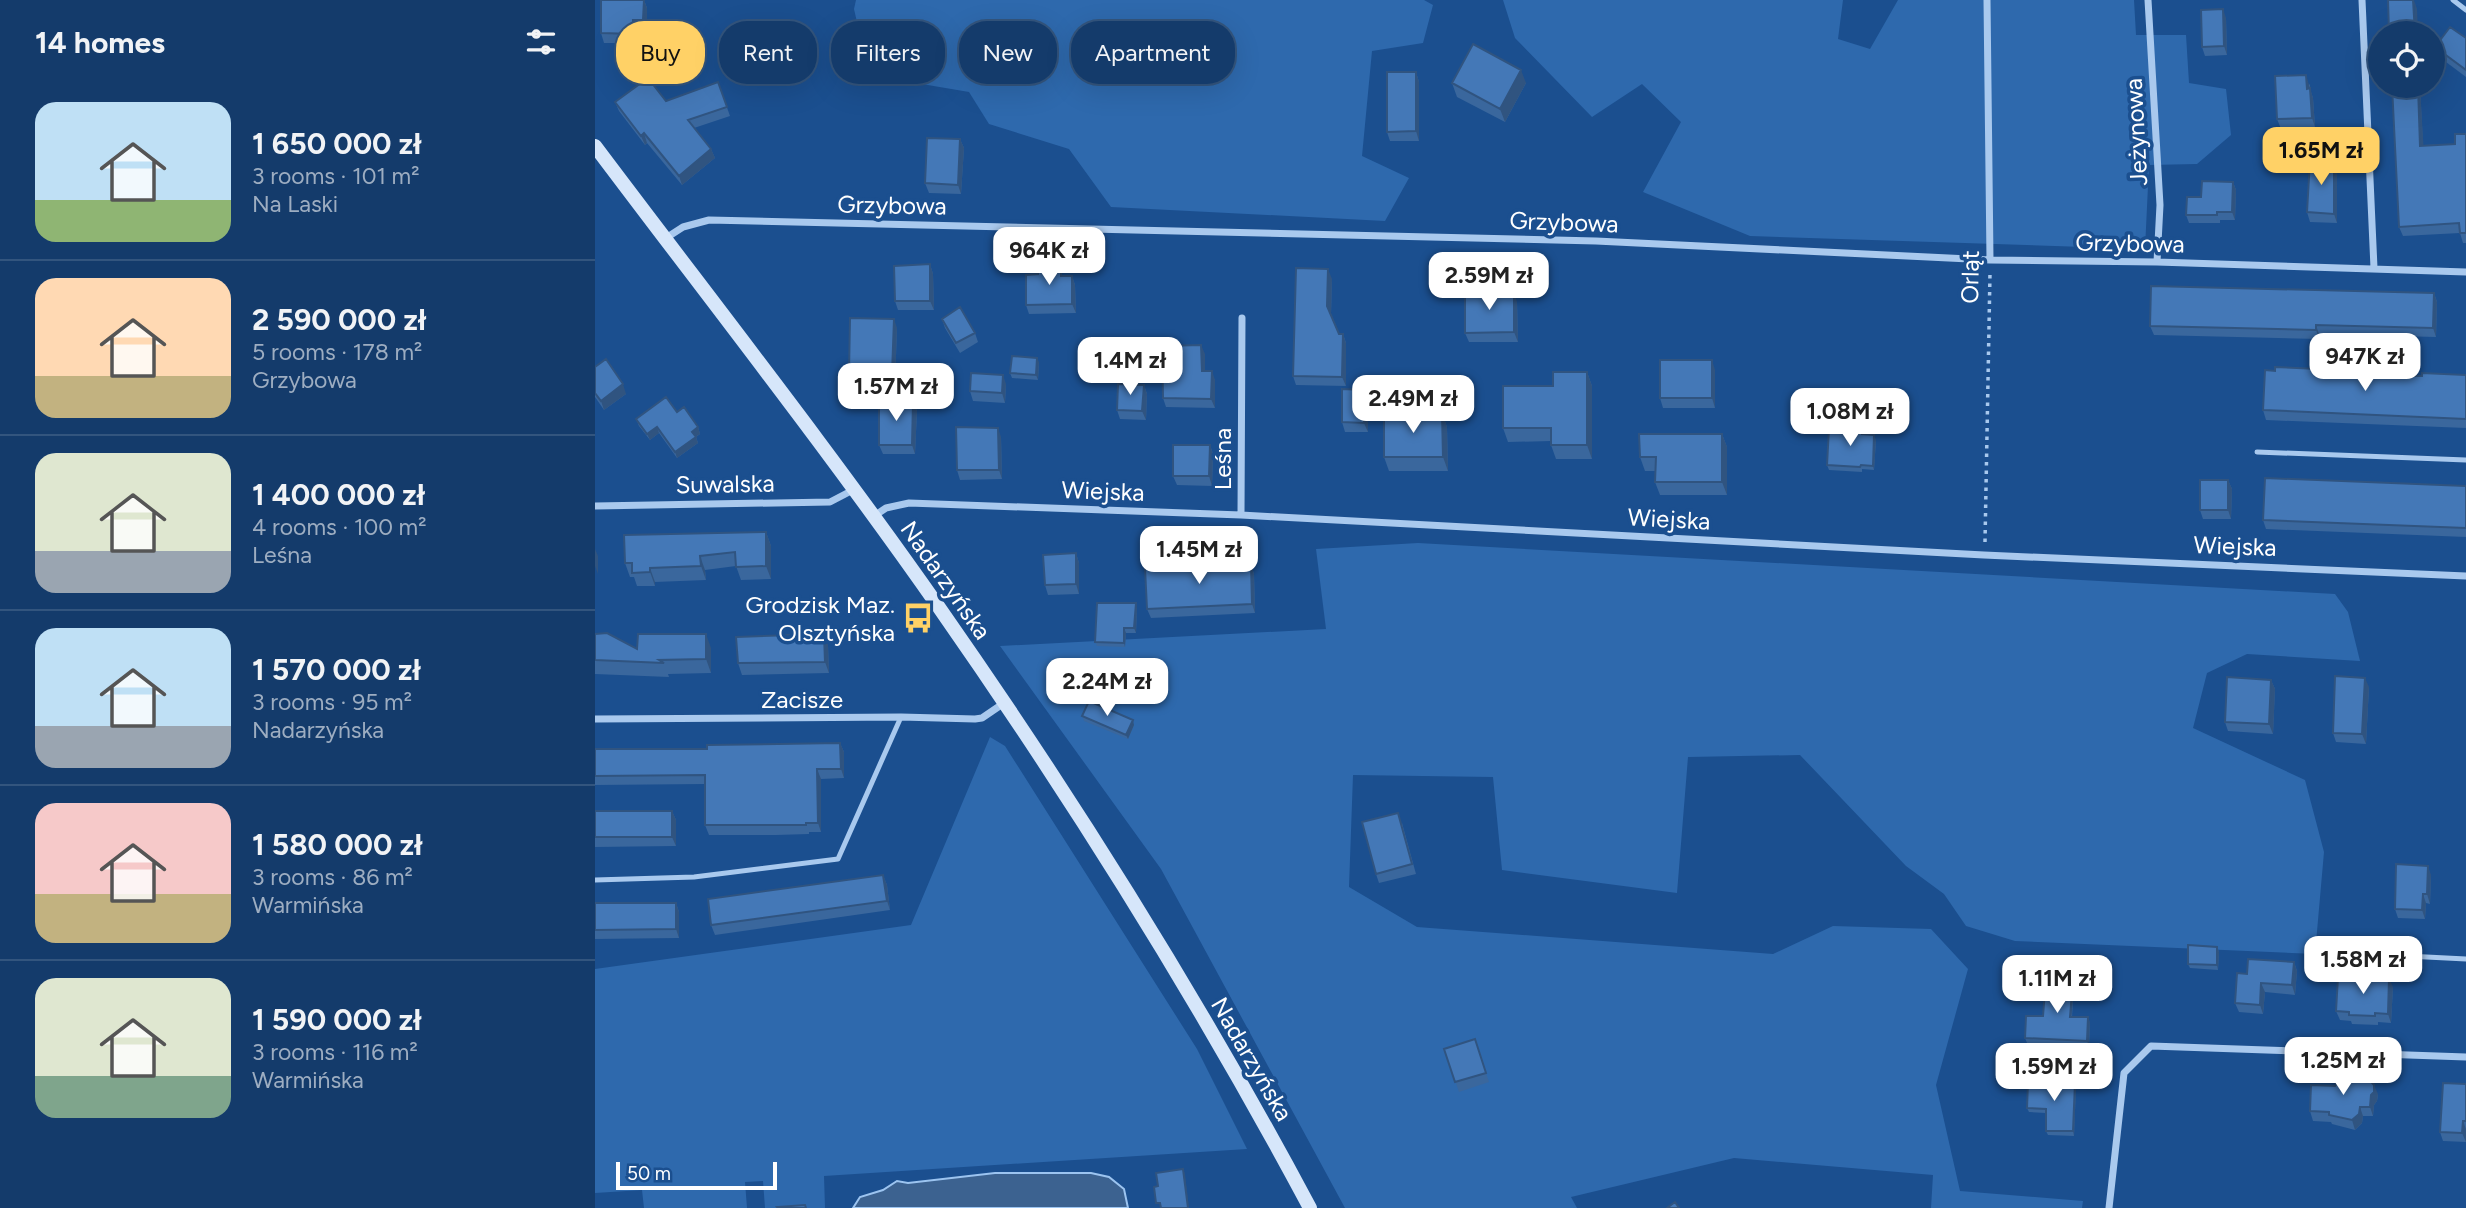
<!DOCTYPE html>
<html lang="en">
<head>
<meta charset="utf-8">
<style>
  :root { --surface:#143b6b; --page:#214673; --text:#f1f3f6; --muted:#9dadc1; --line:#33557e; --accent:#ffd166 }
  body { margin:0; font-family:Figtree,sans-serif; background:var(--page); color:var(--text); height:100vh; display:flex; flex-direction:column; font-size:26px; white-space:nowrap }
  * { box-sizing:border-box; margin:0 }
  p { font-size:23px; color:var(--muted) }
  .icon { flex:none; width:38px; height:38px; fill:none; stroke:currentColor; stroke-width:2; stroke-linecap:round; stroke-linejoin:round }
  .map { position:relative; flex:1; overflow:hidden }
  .panel { display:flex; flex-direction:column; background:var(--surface); width:595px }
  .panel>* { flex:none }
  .banner { position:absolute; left:21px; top:21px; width:665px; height:63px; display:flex; gap:14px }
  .tools { position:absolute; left:1773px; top:21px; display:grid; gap:14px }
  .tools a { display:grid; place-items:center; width:77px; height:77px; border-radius:50%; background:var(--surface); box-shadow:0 7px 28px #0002,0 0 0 2px var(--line); font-size:35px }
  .scale { position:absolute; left:21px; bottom:18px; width:161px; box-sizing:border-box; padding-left:7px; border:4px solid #fff; border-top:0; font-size:19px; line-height:24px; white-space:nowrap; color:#fff; -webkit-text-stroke:5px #1b4f8f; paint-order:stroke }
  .price { position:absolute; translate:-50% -60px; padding:0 16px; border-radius:14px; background:#fff; color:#222; font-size:23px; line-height:46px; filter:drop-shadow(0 2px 4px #0008) }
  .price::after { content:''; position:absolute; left:50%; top:42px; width:21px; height:16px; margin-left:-10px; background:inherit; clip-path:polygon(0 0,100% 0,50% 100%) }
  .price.current { background:var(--accent); color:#111 }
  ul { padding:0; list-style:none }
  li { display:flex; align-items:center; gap:21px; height:175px; padding:0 35px }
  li+li { border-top:2px solid var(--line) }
  li span { display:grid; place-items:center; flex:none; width:196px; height:140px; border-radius:21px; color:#555 }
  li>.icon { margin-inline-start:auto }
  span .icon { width:84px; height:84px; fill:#fffc; stroke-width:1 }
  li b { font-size:30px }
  h2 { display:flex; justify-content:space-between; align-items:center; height:84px; padding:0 35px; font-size:30px }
  .tag { padding:0 24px; border-radius:28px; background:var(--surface); box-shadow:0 7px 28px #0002,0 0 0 2px var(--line); font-size:24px; line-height:63px }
  .tag.current { background:var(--accent); color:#111 }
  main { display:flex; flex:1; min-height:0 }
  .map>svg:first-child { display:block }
  .green { fill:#2e69ad }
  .water { fill:#3c6290; stroke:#9cc4f0; stroke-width:2 }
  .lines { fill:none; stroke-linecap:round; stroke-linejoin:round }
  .path { stroke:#a9c9ee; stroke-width:3.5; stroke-dasharray:3.5 5; stroke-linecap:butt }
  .lane { stroke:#a9c9ee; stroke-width:5 }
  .street { stroke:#a9c9ee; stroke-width:7 }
  .secondary { stroke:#d6e6fa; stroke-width:14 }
  .wall { fill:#3a679d }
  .shaded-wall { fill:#305480 }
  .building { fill:#4478b7; stroke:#305480; stroke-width:2 }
  .labels { text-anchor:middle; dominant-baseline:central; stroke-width:7; stroke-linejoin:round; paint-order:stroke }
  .street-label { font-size:24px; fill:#fff; stroke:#1b4f8f }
  .poi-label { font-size:24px; fill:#fff; stroke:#1b4f8f; text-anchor:end }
</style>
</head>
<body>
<main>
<section class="panel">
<h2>14 homes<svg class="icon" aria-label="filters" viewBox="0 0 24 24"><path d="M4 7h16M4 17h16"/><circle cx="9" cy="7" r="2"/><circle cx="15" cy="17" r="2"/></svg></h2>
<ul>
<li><span style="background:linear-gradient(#bfe0f5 70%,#8fb573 0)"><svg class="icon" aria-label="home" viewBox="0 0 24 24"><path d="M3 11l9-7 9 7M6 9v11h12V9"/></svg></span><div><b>1 650 000 zł</b><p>3 rooms · 101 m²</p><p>Na Laski</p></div></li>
<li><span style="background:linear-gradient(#ffd9b3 70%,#c2b280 0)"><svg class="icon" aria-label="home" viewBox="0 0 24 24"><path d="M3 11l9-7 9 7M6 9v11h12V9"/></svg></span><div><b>2 590 000 zł</b><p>5 rooms · 178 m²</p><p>Grzybowa</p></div></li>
<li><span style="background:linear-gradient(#dfe7d0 70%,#9aa5b1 0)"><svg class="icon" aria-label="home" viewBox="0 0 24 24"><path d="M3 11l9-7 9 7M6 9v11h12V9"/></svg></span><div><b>1 400 000 zł</b><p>4 rooms · 100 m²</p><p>Leśna</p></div></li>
<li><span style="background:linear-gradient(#bfe0f5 70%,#9aa5b1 0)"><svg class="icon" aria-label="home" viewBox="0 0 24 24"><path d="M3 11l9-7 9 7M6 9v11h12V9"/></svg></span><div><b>1 570 000 zł</b><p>3 rooms · 95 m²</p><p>Nadarzyńska</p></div></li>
<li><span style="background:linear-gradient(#f6c9c9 65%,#c2b280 0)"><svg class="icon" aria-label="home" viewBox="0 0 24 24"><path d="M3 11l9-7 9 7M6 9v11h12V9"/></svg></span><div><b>1 580 000 zł</b><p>3 rooms · 86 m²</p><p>Warmińska</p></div></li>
<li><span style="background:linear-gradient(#dfe7d0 70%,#7fa58c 0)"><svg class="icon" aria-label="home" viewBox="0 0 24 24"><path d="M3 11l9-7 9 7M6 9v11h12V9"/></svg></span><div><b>1 590 000 zł</b><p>3 rooms · 116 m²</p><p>Warmińska</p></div></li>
</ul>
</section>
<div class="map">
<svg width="1871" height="1208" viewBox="0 0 1871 1208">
  <rect width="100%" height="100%" fill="#1b4f8f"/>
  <!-- green -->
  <path class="green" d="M261,0H829L838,5L828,43L777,51L767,156L814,178L790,221L516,207L474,149L394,124L374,92L274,75L259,9Z
    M908,0H1248L1243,39L1275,49L1303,0H1539L1541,35H1591L1594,83L1631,89L1636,135L1602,164L1554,165L1550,249L1155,236L1048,192L1086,122L1047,84L997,117L920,38Z
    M823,543L1740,594L1753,612L1765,661L1652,654L1612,673L1598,728L1710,780L1729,852L1720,954L1420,941L1371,926L1349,894L1311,866L1205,755L1093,757L1082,893L907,870L898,777L758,775L754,887L822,927L1178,954L1238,926L1336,929L1373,969L1341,1085L1365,1191L1488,1201L1487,1208H1336L1338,1175L1139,1158L976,1197L982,1208H750L566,869L405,646L731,629L721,549Z
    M395,737L410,746L602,1049L652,1149L229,1176L230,1208H170L168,1181L150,1182L152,1208H49L47,1190L0,1193V969L316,925Z"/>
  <!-- water -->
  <path class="water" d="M400,1173H496L514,1177L529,1189L533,1208H258L265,1197L288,1190L302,1181L313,1183Z"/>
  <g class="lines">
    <!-- path -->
    <path class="path" d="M1390,542L1395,273"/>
    <!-- lane -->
    <path class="lane" d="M1858,0L1871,10
      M1662,452L1871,460
      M0,880L99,877L243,859L306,717
      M1792,955L1871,959"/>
    <!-- street -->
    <path class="street" d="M1392,0L1395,260
      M1553,0L1565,205L1562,262
      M1767,0L1779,268
      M71,238L88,227L114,220L1001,241L1395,260L1562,262L1871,272
      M0,506L235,502L258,490
      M646,515L647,318
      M279,516L291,508L314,503L646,515L1389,555L1871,576
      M0,719L306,717L380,719L387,718L409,703
      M1514,1208L1529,1073L1556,1046L1871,1057"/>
    <!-- secondary -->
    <path class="secondary" d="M0,146C115,299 233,449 343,606C478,799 604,1000 715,1208"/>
  </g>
  <!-- wall -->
  <path class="wall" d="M49,0L52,8V30L42,29L43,43H9L6,33Z
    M1631,18L1632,55L1610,56L1607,47Z
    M1871,38V77L1843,56L1840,47Z
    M821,72L824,82V141H795L792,132Z
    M123,82L135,116L99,128L116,149L120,158L87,185L52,143L50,145L24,111L20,102L71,101Z
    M857,83H931L910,122L862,97Z
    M1715,84V89L1718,98L1720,127L1686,129L1682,119Z
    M1825,86L1828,145L1860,144L1871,134V243H1868L1865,233L1808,236L1804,227Z
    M365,139L369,148L366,194L334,193L330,183Z
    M1742,169V223L1715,222L1712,212Z
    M1638,182L1641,190L1640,220H1625V223H1594L1591,215L1606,197Z
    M335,264L338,274L339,310H303L300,301Z
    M469,276H477L480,285L481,313L434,314L431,305Z
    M737,279L736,314L744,334H748L751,343V386L701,385L698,376Z
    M1839,293L1842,302L1841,337L1724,334V339L1559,335L1555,326Z
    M922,302L923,342H874L870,333Z
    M347,319L380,333L383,342L365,353L350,328Z
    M302,328L300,384L257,382L254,373Z
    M610,354V371L620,380V408L571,407L568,398Z
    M444,362L443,380L417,378L415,373Z
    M0,367L31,394L9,410L0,397Z
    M1120,370V408H1068L1065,398Z
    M992,372L997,386V459H961L956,445V441L913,442L908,428L958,386Z
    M1789,375H1871V428L1671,420L1668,410Z
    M411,384L410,403L378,401L375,391Z
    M549,385L552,394L551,420L525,419L522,410Z
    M773,399V432H750L747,422Z
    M318,402L322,411L320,454H288L284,445Z
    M82,412L103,427L105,434L101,437L103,443L82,458L64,433L55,440L44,426L41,419Z
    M847,413L852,427L853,471H794L789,457Z
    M1127,434L1132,447V495H1065L1060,482V471H1050L1045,457Z
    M1268,434L1281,440L1279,470L1267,469V472L1234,470L1232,465Z
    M406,437L407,479L365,480L362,470Z
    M615,445L618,454L617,486L582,485L578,476Z
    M1633,480L1637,489L1636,519H1608L1605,510Z
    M1871,486V537L1671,529L1668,520Z
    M171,532L176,546V579L146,580L141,566L110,570L111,580L60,582V586H42L39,577H35L30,563Z
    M481,553L484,563V594L453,595L450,585Z
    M656,564L659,574L660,613L556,618L552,609Z
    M542,607L541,633H531L530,647L502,646L500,642Z
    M0,634L42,649L116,648V673L73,674L74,677L0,674Z
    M233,645L234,673L147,675L143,663Z
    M1676,680L1680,689L1678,734L1633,731L1630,722Z
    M1774,687L1771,744L1741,742L1738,733Z
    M487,716L539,725L533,739L489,721Z
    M245,743L249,752V778L226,779V832H214V834L181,835H114L110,825V784L0,785V749H112Z
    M0,811H77L81,820V846L0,847Z
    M807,823L821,874L784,883L781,874Z
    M288,875L292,885L295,910L120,935L116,925Z
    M1836,875L1835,904L1831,903L1830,919L1803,918L1800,909Z
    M0,903H81L84,912V938L0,939Z
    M1622,947L1624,952L1623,970L1595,968L1593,964Z
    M1699,962L1702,971L1700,995L1670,992L1668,1014L1644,1012L1640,1003L1652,974Z
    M1478,980L1479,985L1477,1017L1495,1022L1494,1046L1432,1043L1430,1038Z
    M1798,987L1796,1023L1783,1022V1025L1757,1024L1756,1021L1745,1020L1741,1011Z
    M880,1039L894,1082L864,1092L849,1049Z
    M1480,1082L1481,1087L1479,1136L1453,1135L1451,1131V1113L1434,1112L1432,1108Z
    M1871,1085V1142L1848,1141L1845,1132Z
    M1783,1094L1782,1101L1779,1105L1778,1116H1768L1767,1123L1760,1130L1737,1124L1736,1122L1718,1121L1715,1111Z"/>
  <!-- shaded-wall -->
  <path class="shaded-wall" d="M49,0L52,8V30L48,20Z
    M1819,0L1822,9L1823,33H1820Z
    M1628,9L1631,18L1632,55L1629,46Z
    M38,20L42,29L43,43L39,34Z
    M926,70L931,83L910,122L905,109Z
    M821,72L824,82V141L821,131Z
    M1711,75L1718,98L1720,127L1717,118L1712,89Z
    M1823,86H1825L1829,155L1825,146Z
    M49,133L52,143L50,145L46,136Z
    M365,139L369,148L366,194L363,185Z
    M116,149L120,158L87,185L84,176Z
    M1739,160L1742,169V223L1739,214Z
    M1638,182L1641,190L1640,220L1637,212Z
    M335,264L338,274L339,310L335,301Z
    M733,269L737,279L736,315L732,306Z
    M477,276L480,285L481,313L477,304Z
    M919,292L922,302L923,342L919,332Z
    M1839,293L1842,302L1841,337L1838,328Z
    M299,319L302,328L300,384L297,374Z
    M1721,325L1724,334V339L1721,330Z
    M748,334L751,343V386L747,377Z
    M606,345L610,354V380L607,371Z
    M442,358L444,362L443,380L441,375Z
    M1117,360L1120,370V408L1117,398Z
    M617,371L620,380V408L616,399Z
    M992,372L997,386V459L992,445Z
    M408,375L411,384L410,403L407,393Z
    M28,384L31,394L9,410L6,401Z
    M549,385L552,394L551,420L547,411Z
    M770,390L773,399V432L769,423Z
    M318,402L322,411L320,454L317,445Z
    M847,413L852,427L853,471L848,457Z
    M62,427L64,433L55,440L52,434Z
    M103,427L105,434L99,438L97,432Z
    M403,428L406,437L407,479L404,470Z
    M1127,434L1132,447V495L1127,482Z
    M1279,435L1281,440L1279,470L1278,466Z
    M101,437L103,443L82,458L80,452Z
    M615,445L618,454L617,486L614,476Z
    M1633,480L1637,489L1636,519L1633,510Z
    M171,532L176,546V579L171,566Z
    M0,549L3,556V574L0,566Z
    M481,553L484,563V594L481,584Z
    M105,556L110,570L111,580L106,566Z
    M656,564L659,574L660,613L657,604Z
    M55,568L60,582V586L55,572Z
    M541,603L542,607L541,633L539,628Z
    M529,628L531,633L530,647L529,643Z
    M111,634L116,648V673L111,659Z
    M229,634L233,645L234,673L230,662Z
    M1770,678L1774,687L1771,744L1767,734Z
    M1676,680L1680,689L1678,734L1674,724Z
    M538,720L539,725L533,739L531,735Z
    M245,743L249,752V778L246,769Z
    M222,769L226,779V832L223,823Z
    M77,811L81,820V846L77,837Z
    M1833,866L1836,875L1835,904L1832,894Z
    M288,875L292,885L295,910L292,901Z
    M1828,894L1831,903L1830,919L1827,910Z
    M81,903L84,912V938L81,929Z
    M1622,947L1624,952L1623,970L1622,965Z
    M1699,962L1702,971L1700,995L1697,985Z
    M1794,978L1798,987L1796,1023L1793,1014Z
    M1478,980L1479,985L1476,1022L1475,1017Z
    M1666,983L1670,992L1668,1014L1665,1005Z
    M1493,1017L1495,1022L1494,1046L1492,1041Z
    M1480,1082L1481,1087L1479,1136L1478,1131Z
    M1779,1085L1783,1094L1782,1101L1779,1105L1778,1116L1775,1107L1776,1095Z
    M1765,1107L1768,1116L1767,1123L1760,1130L1757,1120Z
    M1868,1121L1871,1129V1142L1867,1133Z
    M588,1169L590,1174L594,1208H593Z"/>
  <!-- building -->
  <path class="building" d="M6,0H49L48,20H38L39,34L6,33Z
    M1793,0H1818L1820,33H1794Z
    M1628,9L1629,46L1607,47L1606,10Z
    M1855,27L1871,38V70L1840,47Z
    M878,44L926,70L905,109L857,83Z
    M792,72H821V131L792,132Z
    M1711,75L1712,89L1715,88L1717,118L1682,119L1680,76Z
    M53,78L71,101L123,82L132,107L93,120L116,149L84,176L49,133L46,136L20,102Z
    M1797,86H1823L1825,146L1860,144V134H1871V233H1865L1864,223L1804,227Z
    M332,138L365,139L363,185L330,183Z
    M1715,160H1739V214L1712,212Z
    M1607,181L1638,182L1637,212H1622V215H1591L1592,197H1606Z
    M335,264V301H300L299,266Z
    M443,266H466V276H477V304L431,305V275L443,274Z
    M701,268L733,269L732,306L744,334H748L747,377L698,376Z
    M1556,286L1839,293L1838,328L1721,325V330L1555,326Z
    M870,292H919V332L870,333Z
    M365,307L380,333L361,343L347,319Z
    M255,318L299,319L297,374L254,373Z
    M606,345L607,371H617L616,399L568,398L567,346Z
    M417,356L442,358L441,375L415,373Z
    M11,359L28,384L6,401L0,393V367Z
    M1065,360H1117V398H1065Z
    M1680,367L1788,372L1787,375L1827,376V373L1871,375V419L1668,410L1670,370L1680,371Z
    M958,372H992V445H956V428H908V386H958Z
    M376,373L408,375L407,393L375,391Z
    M523,384L549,385L547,411L522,410Z
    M747,389L770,390L769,423L747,422Z
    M71,397L82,412L89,407L103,427L97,432L101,437L80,452L62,427L52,434L41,419Z
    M284,401L318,402L317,445H284Z
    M789,413H847L848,457H789Z
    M361,427L403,428L404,470H362Z
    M1234,428L1267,430V434L1279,435L1278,466L1266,465L1265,467L1232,465Z
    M1044,434H1127V482H1060L1061,457H1045Z
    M578,445H615L614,476H578Z
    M1670,478L1871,486V528L1668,520Z
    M1605,480H1633V510H1605Z
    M171,532V566L141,567L140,552L105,556L106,566L55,568V572L37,573V563H30L29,535Z
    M481,553V584L450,585L448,555Z
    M656,564L657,604L552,609L550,568Z
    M502,603H541L539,628H529V643L500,642Z
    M12,633L42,649L43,634H111V659L64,660L69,663L0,660V634Z
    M229,634L230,662L143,663L141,637Z
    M1740,676L1770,678L1767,734L1738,733Z
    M1632,677L1676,680L1674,724L1630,722Z
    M494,701L538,720L531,735L487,716Z
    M245,743L246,769H222L223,823H211V825H110V775L0,776V749H112V745Z
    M0,811H77V837H0Z
    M803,813L817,864L781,874L767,822Z
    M1801,864L1833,866L1832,894H1828L1827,910L1800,909Z
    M288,875L292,901L116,925L113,899Z
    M0,903H81V929L0,930Z
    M1593,945L1622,947V965L1593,964Z
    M1653,959L1699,962L1697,985L1666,983L1665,1005L1640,1003L1642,973L1652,974Z
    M1743,977L1794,978L1793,1014L1780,1013V1016L1754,1015V1012L1741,1011Z
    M1451,978L1478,980L1475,1017H1493L1492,1041L1430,1038L1431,1016H1448Z
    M880,1039L891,1073L860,1082L849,1049Z
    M1746,1076L1772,1077L1779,1085V1092L1776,1095L1775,1107H1765L1764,1114L1757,1120L1734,1115V1112L1715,1111L1716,1085L1740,1086Z
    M1433,1082H1480L1478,1131H1451V1109L1432,1108Z
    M1848,1083L1871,1084V1121H1868L1867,1133L1845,1132Z
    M588,1169L593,1208H566L565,1203H561L559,1187L563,1186L561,1173Z
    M1080,1202L1084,1208H1072Z
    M210,1205L211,1208H183L182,1207Z"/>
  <!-- icons -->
  <defs>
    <g id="bus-bare" transform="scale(2.415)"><path d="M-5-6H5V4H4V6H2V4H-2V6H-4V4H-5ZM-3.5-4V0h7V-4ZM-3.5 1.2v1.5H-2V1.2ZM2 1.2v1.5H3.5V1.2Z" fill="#ffd166" stroke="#1b4f8f" stroke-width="2.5" paint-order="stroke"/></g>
  </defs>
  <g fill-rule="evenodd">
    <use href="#bus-bare" x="323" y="618"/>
  </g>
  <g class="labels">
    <!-- street labels -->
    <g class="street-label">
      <text transform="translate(1541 132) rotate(-93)">Jeżynowa</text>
      <text transform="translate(297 205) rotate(1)">Grzybowa</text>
      <text transform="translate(969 222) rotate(2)">Grzybowa</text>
      <text transform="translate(1535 243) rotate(1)">Grzybowa</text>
      <text transform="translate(1375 277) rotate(-89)">Orląt</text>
      <text transform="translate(627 459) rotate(-90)">Leśna</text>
      <text transform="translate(130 484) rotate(-1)">Suwalska</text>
      <text transform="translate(508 491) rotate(2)">Wiejska</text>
      <text transform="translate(1074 519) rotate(3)">Wiejska</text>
      <text transform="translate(1640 546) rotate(2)">Wiejska</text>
      <text transform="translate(351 580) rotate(55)">Nadarzyńska</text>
      <text x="207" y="699">Zacisze</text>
      <text transform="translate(657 1059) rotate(60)">Nadarzyńska</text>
    </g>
    <!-- poi labels -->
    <g class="poi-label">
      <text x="300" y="604">Grodzisk Maz.<tspan x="300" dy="28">Olsztyńska</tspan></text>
    </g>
  </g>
</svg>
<div class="tools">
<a><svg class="icon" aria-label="locate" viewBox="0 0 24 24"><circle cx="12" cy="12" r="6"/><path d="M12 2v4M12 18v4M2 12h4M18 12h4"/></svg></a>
</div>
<div class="scale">50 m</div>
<b class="price current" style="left:1726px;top:187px">1.65M zł</b>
<b class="price" style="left:454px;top:287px">964K zł</b>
<b class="price" style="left:894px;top:312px">2.59M zł</b>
<b class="price" style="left:1770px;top:393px">947K zł</b>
<b class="price" style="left:535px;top:397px">1.4M zł</b>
<b class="price" style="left:301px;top:423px">1.57M zł</b>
<b class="price" style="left:818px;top:435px">2.49M zł</b>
<b class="price" style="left:1255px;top:448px">1.08M zł</b>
<b class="price" style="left:604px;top:586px">1.45M zł</b>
<b class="price" style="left:512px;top:718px">2.24M zł</b>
<b class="price" style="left:1768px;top:996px">1.58M zł</b>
<b class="price" style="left:1462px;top:1015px">1.11M zł</b>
<b class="price" style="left:1748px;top:1097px">1.25M zł</b>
<b class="price" style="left:1459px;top:1103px">1.59M zł</b>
<div class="banner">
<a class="tag current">Buy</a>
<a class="tag">Rent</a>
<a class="tag">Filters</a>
<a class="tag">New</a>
<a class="tag">Apartment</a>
</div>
</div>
</main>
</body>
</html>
